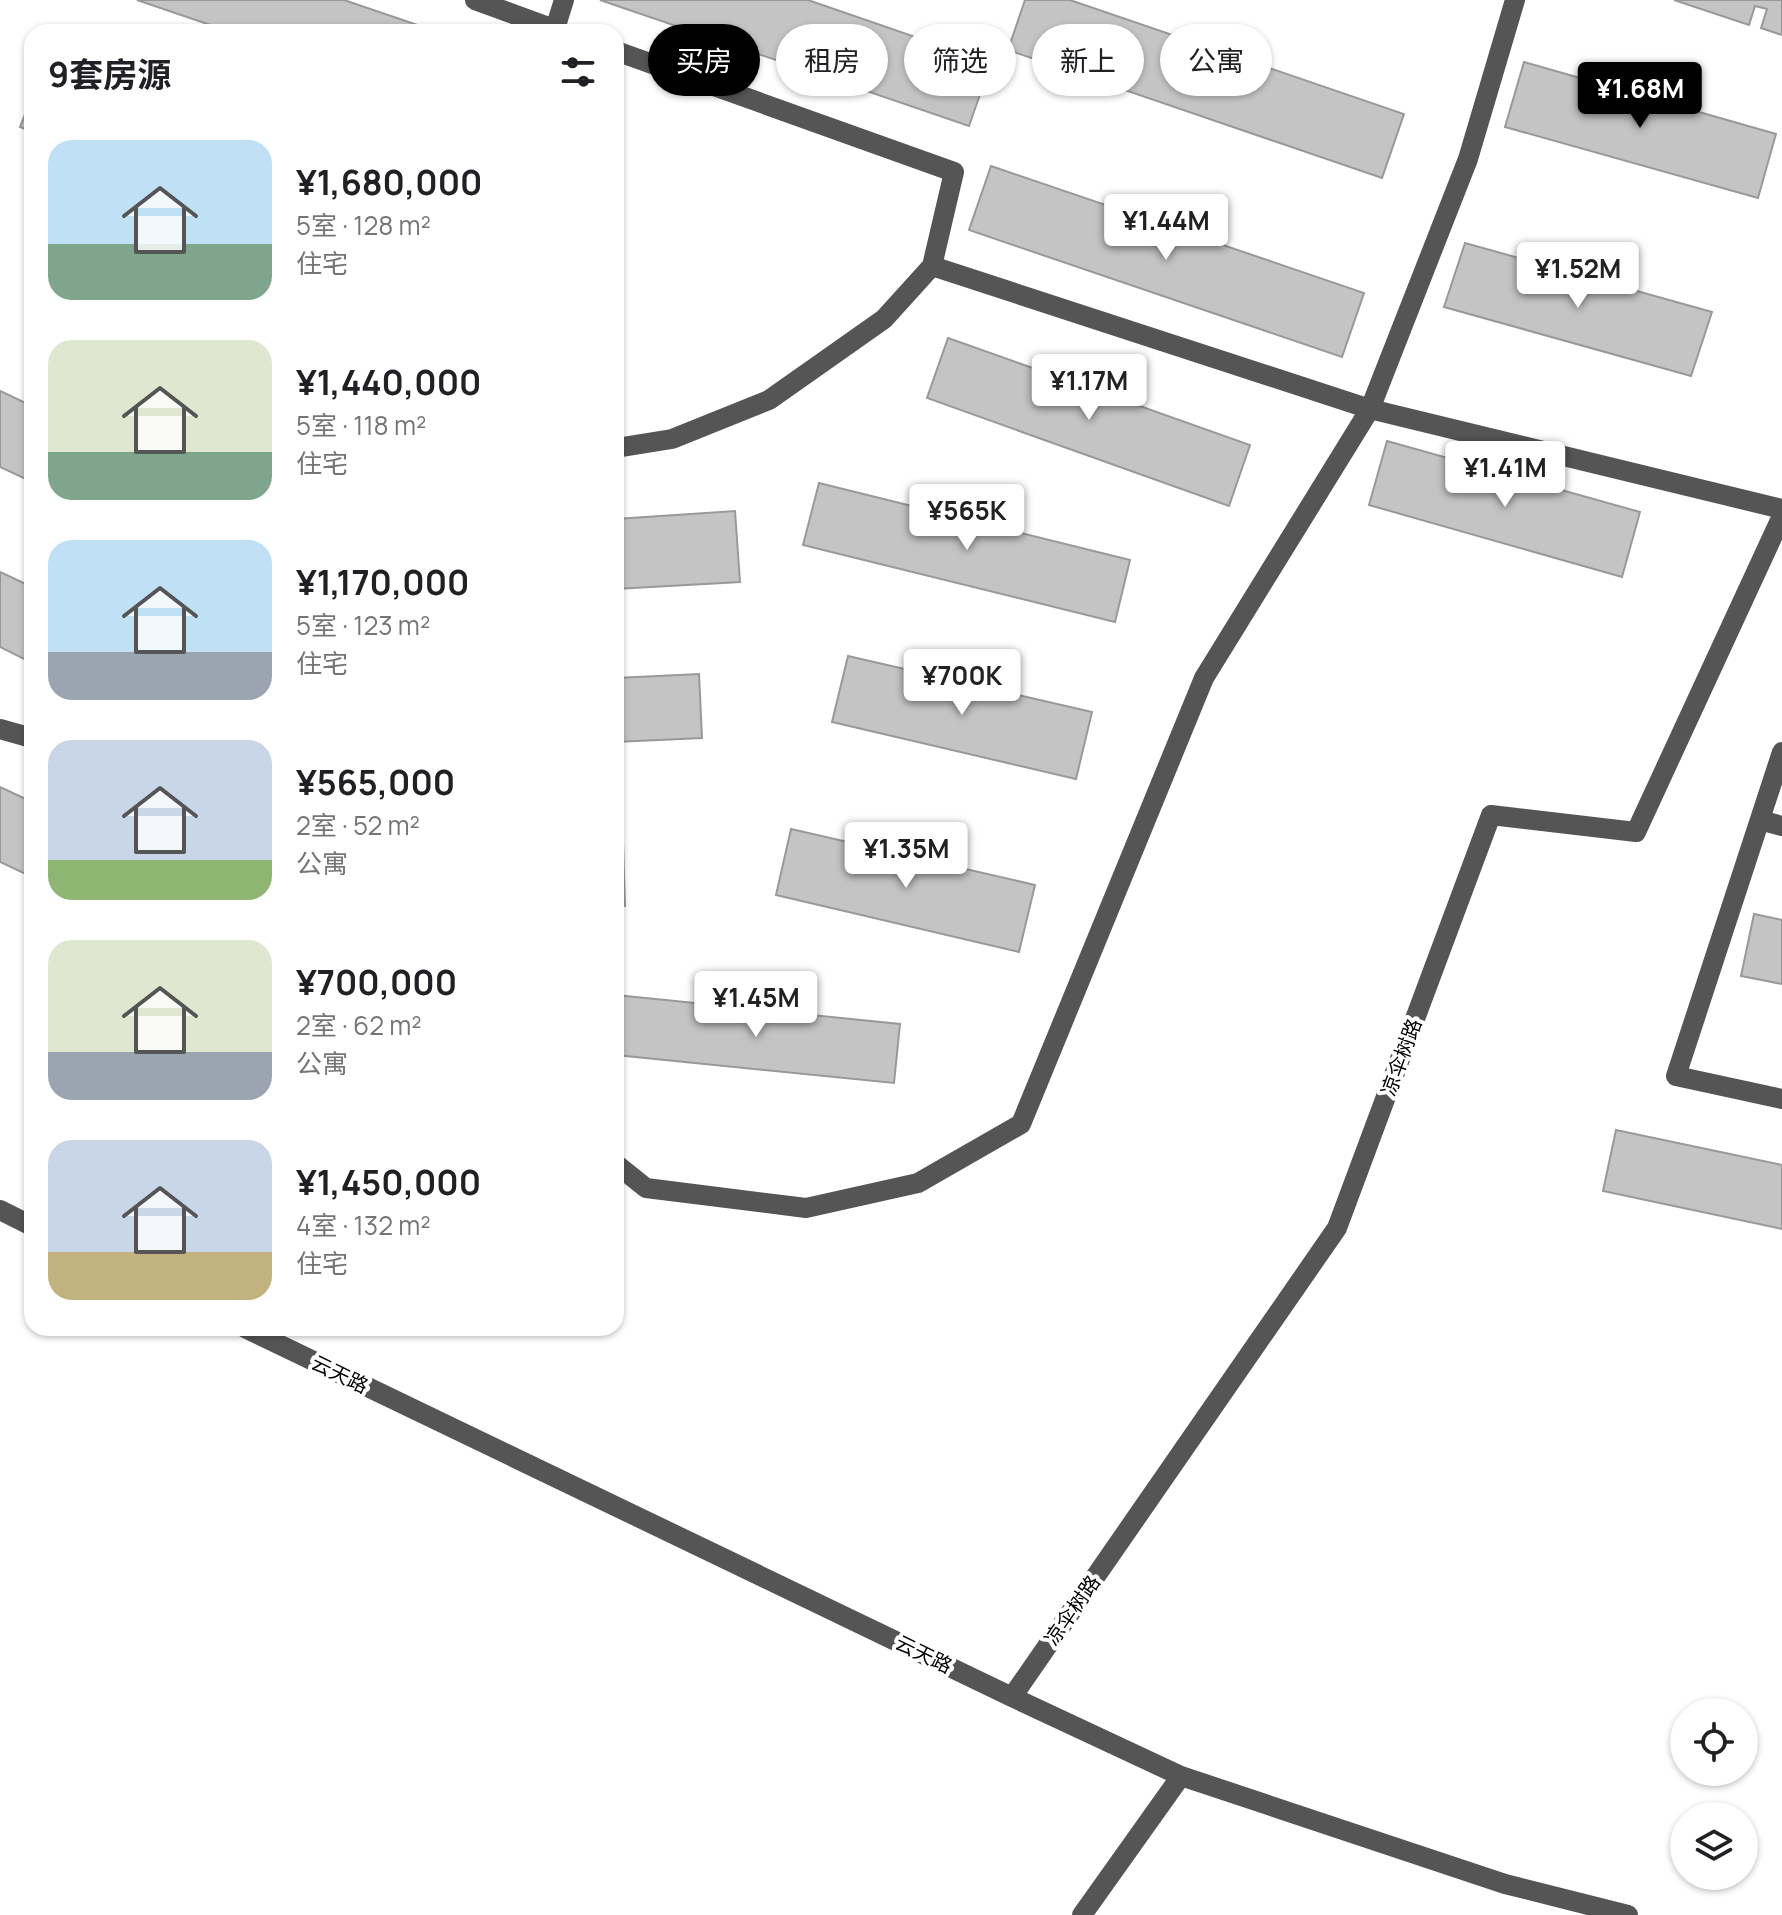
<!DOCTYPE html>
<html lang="zh">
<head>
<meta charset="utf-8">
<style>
  :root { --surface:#fff; --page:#f2f2f2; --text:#202124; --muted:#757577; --accent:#000 }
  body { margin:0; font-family:Manrope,"Noto Sans SC",sans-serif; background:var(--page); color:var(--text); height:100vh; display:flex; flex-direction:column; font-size:30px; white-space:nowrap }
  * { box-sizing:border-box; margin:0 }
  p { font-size:26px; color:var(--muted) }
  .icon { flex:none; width:44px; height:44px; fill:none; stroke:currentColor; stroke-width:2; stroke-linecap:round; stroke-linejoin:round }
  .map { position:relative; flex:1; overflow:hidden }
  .panel { position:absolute; left:24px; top:24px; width:600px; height:1312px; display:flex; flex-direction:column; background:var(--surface); border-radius:24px; box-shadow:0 2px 6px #0004 }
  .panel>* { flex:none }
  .top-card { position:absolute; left:648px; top:24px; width:760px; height:72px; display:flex; gap:16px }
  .controls { position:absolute; left:1670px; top:1698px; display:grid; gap:16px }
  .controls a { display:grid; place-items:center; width:88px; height:88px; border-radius:50%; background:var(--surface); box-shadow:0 2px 6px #0004; font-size:40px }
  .price { position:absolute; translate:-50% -68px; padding:0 18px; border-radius:8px; background:#fff; color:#222; font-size:26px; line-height:52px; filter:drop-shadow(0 2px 4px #0008) }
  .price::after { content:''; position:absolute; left:50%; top:48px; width:24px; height:18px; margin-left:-12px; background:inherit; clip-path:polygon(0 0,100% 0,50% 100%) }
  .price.selected { background:var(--accent); color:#fff }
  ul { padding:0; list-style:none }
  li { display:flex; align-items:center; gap:24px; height:200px; padding:0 24px }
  li span { display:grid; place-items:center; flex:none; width:224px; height:160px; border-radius:24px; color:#555 }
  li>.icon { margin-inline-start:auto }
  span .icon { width:96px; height:96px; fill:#fffc; stroke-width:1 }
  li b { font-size:34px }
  h2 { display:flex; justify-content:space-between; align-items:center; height:96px; padding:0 24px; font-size:34px }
  .tag { padding:0 28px; border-radius:36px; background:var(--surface); box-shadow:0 2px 6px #0004; font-size:28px; line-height:72px }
  .tag.selected { background:var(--accent); color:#fff }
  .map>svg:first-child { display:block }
  .building { fill:#c4c4c4; stroke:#999; stroke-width:2 }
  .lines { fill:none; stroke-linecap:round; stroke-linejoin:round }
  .minor { stroke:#555; stroke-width:20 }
  .labels { text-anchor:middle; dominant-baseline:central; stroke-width:8; stroke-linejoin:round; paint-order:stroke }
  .street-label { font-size:20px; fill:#000; stroke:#fff }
</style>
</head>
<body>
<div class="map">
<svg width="1782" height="1915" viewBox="0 0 1782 1915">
  <rect width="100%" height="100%" fill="#fff"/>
  <!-- building -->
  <path class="building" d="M137,0H344L438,32H231Z
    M600,0H808L991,63L969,126Z
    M1025,0H1070L1404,114L1382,178L1008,50Z
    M1674,0H1782V35L1761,28L1767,9L1755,6L1749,25Z
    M1524,62L1776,134L1758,198L1505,127Z
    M32,97V132L20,127Z
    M991,166L1364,293L1342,357L969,230Z
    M1465,243L1712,312L1691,376L1444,307Z
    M948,338L1250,445L1229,506L927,398Z
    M0,391L32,406V482L0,467Z
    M1387,441L1640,512L1622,577L1369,505Z
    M819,483L1130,560L1115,622L803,545Z
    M735,511L740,582L616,589V519Z
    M0,572L32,587V663L0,647Z
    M848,656L1092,712L1076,779L832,722Z
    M699,674L702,738L616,742V678Z
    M0,787L32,802V877L0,862Z
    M791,829L1035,885L1019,952L776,895Z
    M623,842L625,906H616V843Z
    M1754,914L1782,920V984L1741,976Z
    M616,995L900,1024L894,1083L616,1055Z
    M1616,1130L1782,1165V1229L1603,1191Z"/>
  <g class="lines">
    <!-- minor -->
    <path class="minor" d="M475,0L562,32
      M554,32L564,0
      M616,51L954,172L932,266L884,319L769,400L672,439L616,448
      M932,266L1370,409L1782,509
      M0,729L32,738
      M1782,752L1676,1076L1782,1099
      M1760,820L1782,826
      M616,1164L646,1188L806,1208L918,1183L1021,1124L1204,678L1370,409L1468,159L1515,0
      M0,1210L32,1226
      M245,1328L1012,1697L1181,1776L1505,1884L1628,1915
      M1012,1697L1337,1228L1491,815L1636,832L1782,516
      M1082,1915L1181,1776"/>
  </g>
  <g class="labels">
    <!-- street labels -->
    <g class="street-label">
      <text transform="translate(1401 1057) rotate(-70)">凉伞树路</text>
      <text transform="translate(340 1374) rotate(26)">云天路</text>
      <text transform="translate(1072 1610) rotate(-55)">凉伞树路</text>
      <text transform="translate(924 1654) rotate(26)">云天路</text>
    </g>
  </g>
</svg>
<div class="controls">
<a><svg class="icon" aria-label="locate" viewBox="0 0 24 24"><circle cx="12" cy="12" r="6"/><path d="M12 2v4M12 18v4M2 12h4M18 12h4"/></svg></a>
<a><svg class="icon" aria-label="layers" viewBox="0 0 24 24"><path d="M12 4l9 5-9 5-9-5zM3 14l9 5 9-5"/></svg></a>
</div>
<b class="price selected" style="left:1640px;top:130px">¥1.68M</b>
<b class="price" style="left:1166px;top:262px">¥1.44M</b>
<b class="price" style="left:1578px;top:310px">¥1.52M</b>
<b class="price" style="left:1089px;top:422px">¥1.17M</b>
<b class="price" style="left:1505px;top:509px">¥1.41M</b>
<b class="price" style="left:967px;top:552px">¥565K</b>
<b class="price" style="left:962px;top:717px">¥700K</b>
<b class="price" style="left:906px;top:890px">¥1.35M</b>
<b class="price" style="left:756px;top:1039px">¥1.45M</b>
<div class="top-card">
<a class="tag selected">买房</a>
<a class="tag">租房</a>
<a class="tag">筛选</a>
<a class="tag">新上</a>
<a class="tag">公寓</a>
</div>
<section class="panel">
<h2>9套房源<svg class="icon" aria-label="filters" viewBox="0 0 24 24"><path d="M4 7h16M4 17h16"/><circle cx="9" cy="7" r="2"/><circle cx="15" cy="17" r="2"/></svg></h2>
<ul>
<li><span style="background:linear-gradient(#bfe0f5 65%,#7fa58c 0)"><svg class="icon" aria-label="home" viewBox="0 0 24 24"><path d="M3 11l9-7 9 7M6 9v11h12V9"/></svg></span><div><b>¥1,680,000</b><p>5室 · 128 m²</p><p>住宅</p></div></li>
<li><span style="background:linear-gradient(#dfe7d0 70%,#7fa58c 0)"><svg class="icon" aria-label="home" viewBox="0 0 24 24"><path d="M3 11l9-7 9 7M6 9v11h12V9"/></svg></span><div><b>¥1,440,000</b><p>5室 · 118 m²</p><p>住宅</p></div></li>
<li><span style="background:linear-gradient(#bfe0f5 70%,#9aa5b1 0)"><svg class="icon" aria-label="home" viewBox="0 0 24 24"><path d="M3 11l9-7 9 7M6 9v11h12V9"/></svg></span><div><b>¥1,170,000</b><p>5室 · 123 m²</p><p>住宅</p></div></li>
<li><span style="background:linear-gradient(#c9d6e8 75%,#8fb573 0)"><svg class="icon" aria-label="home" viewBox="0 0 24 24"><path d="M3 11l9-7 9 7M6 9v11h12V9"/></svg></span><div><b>¥565,000</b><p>2室 · 52 m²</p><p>公寓</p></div></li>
<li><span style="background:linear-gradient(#dfe7d0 70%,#9aa5b1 0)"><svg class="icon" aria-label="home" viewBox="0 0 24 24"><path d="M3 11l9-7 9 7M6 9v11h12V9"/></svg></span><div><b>¥700,000</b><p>2室 · 62 m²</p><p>公寓</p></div></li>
<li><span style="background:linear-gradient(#c9d6e8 70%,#c2b280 0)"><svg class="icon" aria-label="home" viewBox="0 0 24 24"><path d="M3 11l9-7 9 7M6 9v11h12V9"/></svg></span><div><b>¥1,450,000</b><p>4室 · 132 m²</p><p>住宅</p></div></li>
</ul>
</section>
</div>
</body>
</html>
